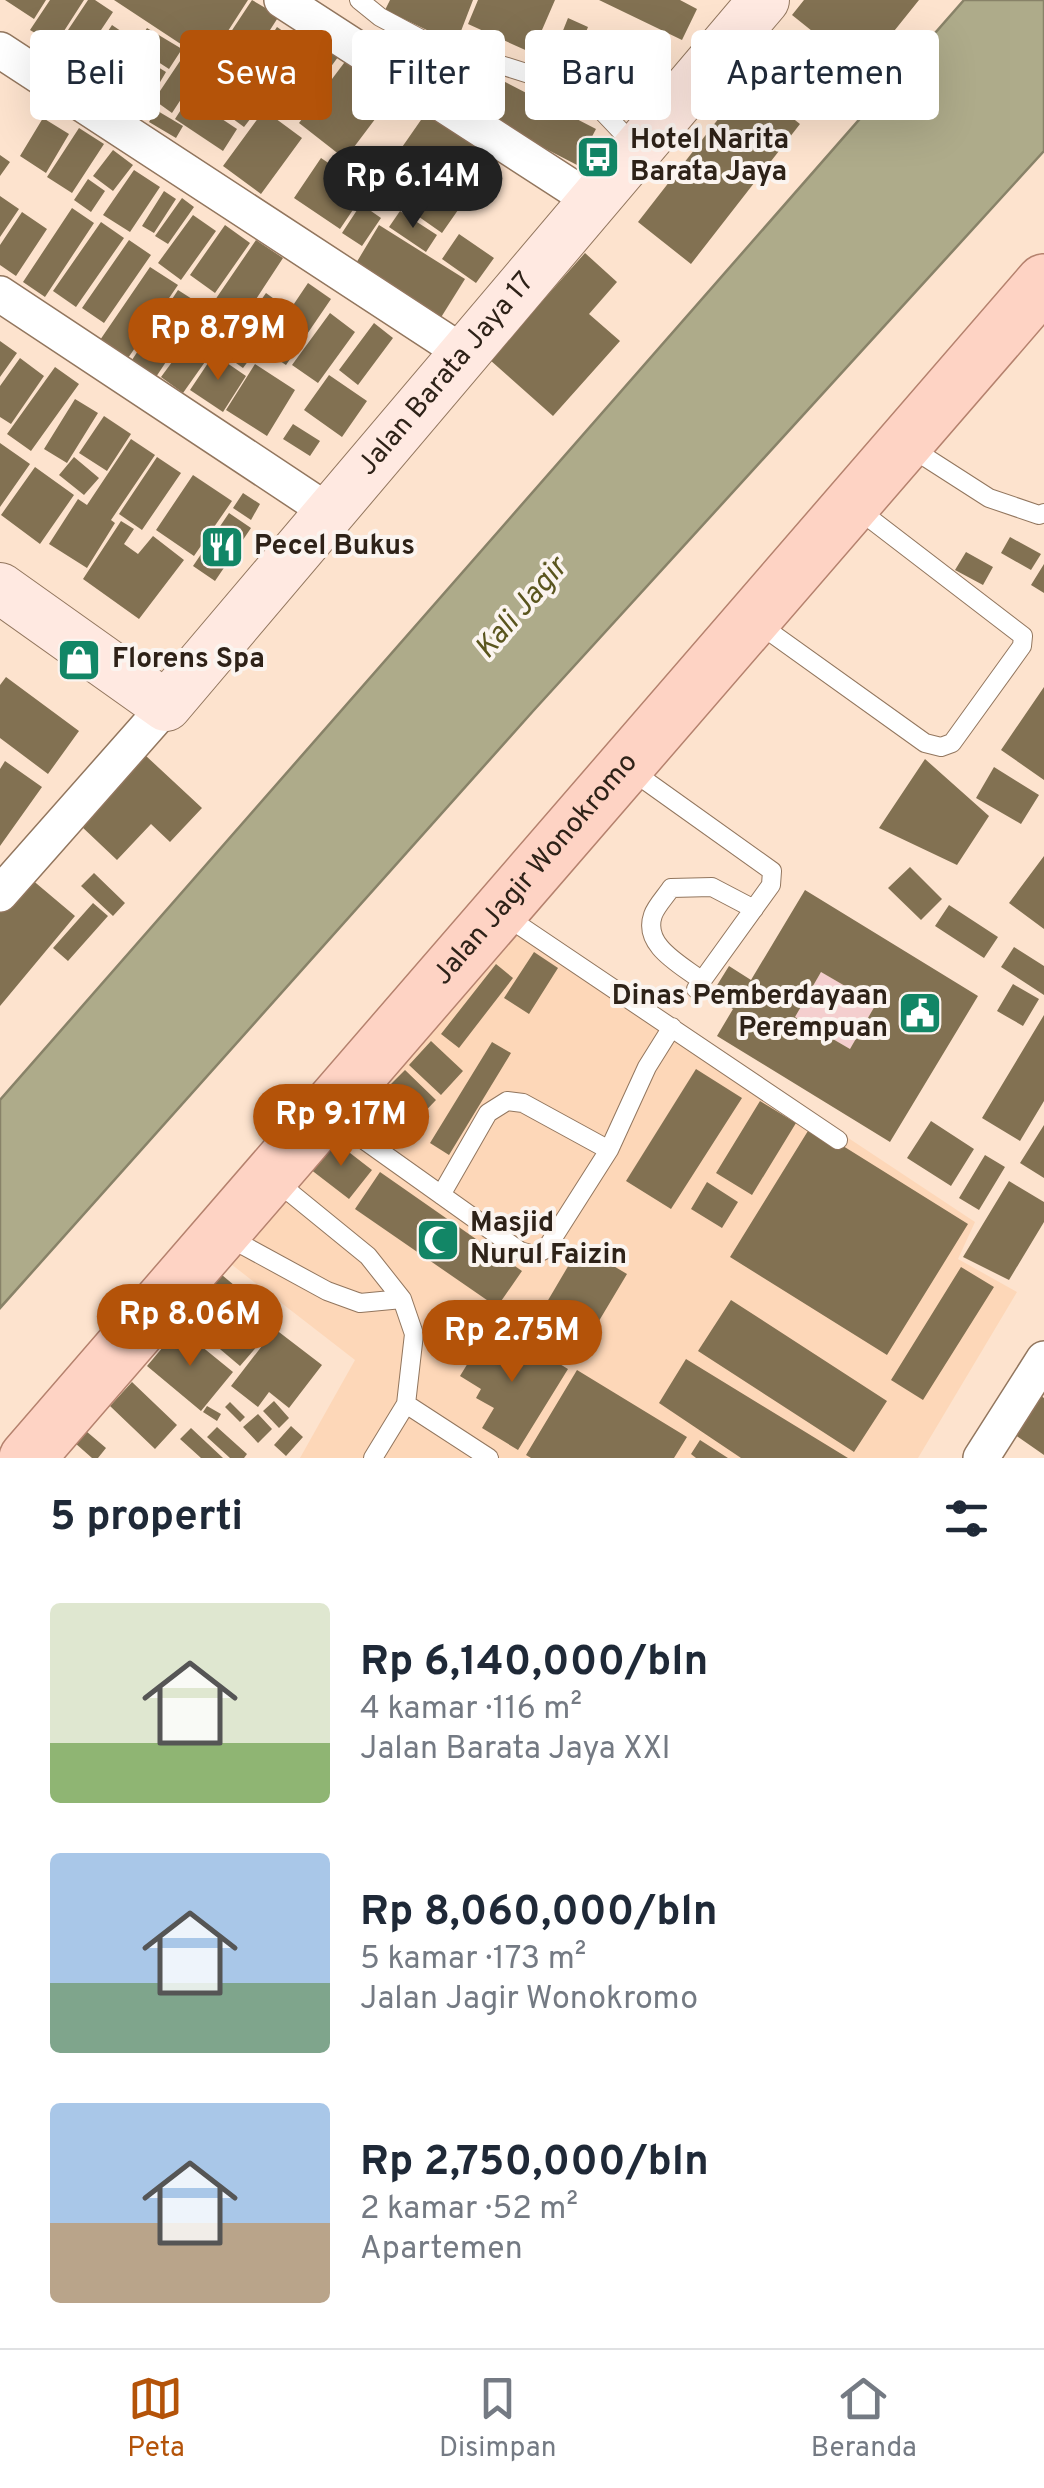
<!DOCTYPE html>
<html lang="id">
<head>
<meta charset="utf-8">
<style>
  :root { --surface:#fff; --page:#f2f2f3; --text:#1f2937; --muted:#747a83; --line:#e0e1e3; --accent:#b45309 }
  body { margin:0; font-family:Overpass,sans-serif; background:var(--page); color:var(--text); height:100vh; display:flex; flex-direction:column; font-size:38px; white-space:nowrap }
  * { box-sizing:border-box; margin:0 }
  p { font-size:32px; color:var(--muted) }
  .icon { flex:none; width:55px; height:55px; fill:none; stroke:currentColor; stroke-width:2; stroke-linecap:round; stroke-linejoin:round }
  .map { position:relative; height:1458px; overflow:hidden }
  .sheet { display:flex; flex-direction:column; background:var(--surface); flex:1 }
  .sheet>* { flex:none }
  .hud { position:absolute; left:30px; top:30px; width:985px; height:90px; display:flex; gap:20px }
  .price { position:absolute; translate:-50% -85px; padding:0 22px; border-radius:35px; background:var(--accent); color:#fff; font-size:32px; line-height:65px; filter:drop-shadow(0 2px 5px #0008) }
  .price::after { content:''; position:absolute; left:50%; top:60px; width:30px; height:22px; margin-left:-15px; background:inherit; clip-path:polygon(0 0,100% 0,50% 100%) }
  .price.selected { background:#222; color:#fff }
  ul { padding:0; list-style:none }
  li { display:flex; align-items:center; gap:30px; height:250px; padding:0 50px }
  li span { display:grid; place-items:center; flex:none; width:280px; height:200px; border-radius:10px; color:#555 }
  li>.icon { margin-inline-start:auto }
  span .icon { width:120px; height:120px; fill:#fffc; stroke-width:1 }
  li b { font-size:42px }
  h2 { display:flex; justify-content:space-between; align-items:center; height:120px; padding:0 50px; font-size:42px }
  .chip { padding:0 35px; border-radius:10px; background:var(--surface); box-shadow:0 10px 40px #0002; font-size:35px; line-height:90px }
  .chip.selected { background:var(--accent); color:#fff }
  .menu { display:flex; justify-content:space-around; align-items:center; height:140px; border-top:2px solid var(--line); background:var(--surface); font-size:28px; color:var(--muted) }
  .menu a { display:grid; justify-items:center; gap:5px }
  .menu .selected { color:var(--accent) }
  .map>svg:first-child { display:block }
  .built { fill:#fdd7b8 }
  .green { fill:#f4cece }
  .water { fill:#aeab8a; stroke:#888268; stroke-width:2.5 }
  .building { fill:#827152; fill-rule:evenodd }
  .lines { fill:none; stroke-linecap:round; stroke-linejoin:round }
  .lane-casing { stroke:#92765e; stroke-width:20 }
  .street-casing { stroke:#92765e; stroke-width:38 }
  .secondary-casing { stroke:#92765e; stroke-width:52 }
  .primary-casing { stroke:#b5826e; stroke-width:58 }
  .lane { stroke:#fff; stroke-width:18 }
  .street { stroke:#fff; stroke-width:35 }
  .secondary { stroke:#ffe9e1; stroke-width:50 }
  .primary { stroke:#fed3c4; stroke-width:55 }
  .labels { text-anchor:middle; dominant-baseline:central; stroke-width:8; stroke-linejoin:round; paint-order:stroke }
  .poi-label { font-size:28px; font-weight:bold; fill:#2e2218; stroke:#fbf4ef; text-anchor:start }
  .street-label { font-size:28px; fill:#2e2218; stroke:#fbf4ef }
  .water-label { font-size:30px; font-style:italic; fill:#5a551e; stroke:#fbf4ef }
</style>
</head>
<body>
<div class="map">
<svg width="1044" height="1458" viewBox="0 0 1044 1458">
  <rect width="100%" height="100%" fill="#fde3ce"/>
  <!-- built -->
  <path class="built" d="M523,922L975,1222L958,1259L1017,1292L918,1458H300L355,1360L218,1254Z"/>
  <!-- green -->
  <path class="green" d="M821,972L876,1004L850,1049L795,1017Z"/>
  <!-- water -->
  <path class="water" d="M964,0H1044V151L534,710L0,1308V1100Z"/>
  <!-- building -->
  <path class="building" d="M5,0H46L34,19Z
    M50,0H84L55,45L30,30Z
    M88,0H95L113,12L79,63L56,48Z
    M114,0H248L208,62Z
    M252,0L279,16L236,83L209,65Z
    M390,0H473L456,44L385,10Z
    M478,0H555L532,53L468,24Z
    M599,0H680L697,9L682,40Z
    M804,0H919L862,71L792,15Z
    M568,18L588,27L580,47L560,38Z
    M112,25L134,40L113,72L91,57Z
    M277,27L303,45L263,104L237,87Z
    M147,28L182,49L169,69L135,47Z
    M316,41L338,57L293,119L271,102Z
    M132,51L166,72L150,99L116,77Z
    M186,52L204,64L172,113L154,100Z
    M449,53L596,129L577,165L430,89Z
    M347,59L394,94L345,159L299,123Z
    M207,68L236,86L221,111L191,93Z
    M747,82L800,124L691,264L638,222Z
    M189,97L237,129L223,151L175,119Z
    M243,97L258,109L244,127L229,116Z
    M430,107L497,154L442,233L375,186Z
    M156,110L183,126L176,138L149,122Z
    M264,110L302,138L261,194L223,166Z
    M43,118L69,134L46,173L20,156Z
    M79,128L104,144L72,193L47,177Z
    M113,150L133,165L113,191L93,176Z
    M0,155L10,162L0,176Z
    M321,158L367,189L340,229L294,198Z
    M134,170L160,187L130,232L103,215Z
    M88,179L105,191L91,212L74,200Z
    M164,191L176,199L154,233L142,226Z
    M0,196L19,209L0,237Z
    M182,198L194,207L168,244L155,236Z
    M361,204L381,218L362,246L342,233Z
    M72,208L94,223L45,297L23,282Z
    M400,211L437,235L426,252L389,227Z
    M22,212L47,229L16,276L0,265V245Z
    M193,215L216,231L181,280L158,263Z
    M101,222L124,238L76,307L53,291Z
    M225,225L250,243L215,293L190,275Z
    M379,225L465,279L440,319L355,265Z
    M459,234L494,258L476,283L442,259Z
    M129,240L151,255L104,323L82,308Z
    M256,240L283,258L243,319L215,300Z
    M585,253L617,282L589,314L620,341L553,416L490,360Z
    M150,267L178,285L126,361L98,343Z
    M308,283L331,299L286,365L263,350Z
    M178,290L203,306L154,380L130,363Z
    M266,293L288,309L270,335L247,320Z
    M213,303L234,317L211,351L191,337Z
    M330,313L355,332L318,383L292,365Z
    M239,322L264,340L243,368L219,351Z
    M374,323L393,338L358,385L339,370Z
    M0,341L17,353L0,377Z
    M186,343L207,359L183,393L161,377Z
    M214,354L246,376L223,412L190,390Z
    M20,358L44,376L11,424L0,417V386Z
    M255,364L295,390L267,436L226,410Z
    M55,367L79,384L31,451L7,434Z
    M329,375L367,401L342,437L304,410Z
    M75,399L98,413L67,463L44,449Z
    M104,416L131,434L107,471L79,453Z
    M293,424L320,441L310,456L283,439Z
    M131,439L155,455L111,520L115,523L87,568L49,544L78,499L87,505Z
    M0,443L30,464L0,507Z
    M74,457L99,478L84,495L59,475Z
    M157,457L181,473L142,530L119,514Z
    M35,467L74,495L40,544L1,515Z
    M193,475L232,501L194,556L156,530Z
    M243,493L260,504L251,520L233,508Z
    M229,513L251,528L215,581L193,566Z
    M121,521L134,529L124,544L138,554L153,536L184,560L139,619L83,579Z
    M1010,537L1041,554L1031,570L1001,553Z
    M966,552L993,567L983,585L955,570Z
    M1044,564V593L1031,585Z
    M6,677L79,731L48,774L0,738V685Z
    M1044,687V780L1001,750Z
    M145,755L202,808L170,842L151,824L117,860L80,825Z
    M925,759L989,816L957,865L879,828Z
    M5,761L42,787L0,846V769Z
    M994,767L1039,795L1021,824L976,798Z
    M1044,856V929L1009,903Z
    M910,867L942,899L921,920L888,888Z
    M24,873L75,916L0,1006V903Z
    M94,873L125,903L113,916L81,886Z
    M805,890L978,996L890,1142L717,1036L733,1009L711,995L729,966L751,980ZM821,972L876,1004L850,1049L795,1017Z
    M93,903L108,916L68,961L53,948Z
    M949,905L998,937L984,958L935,926Z
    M1014,947L1044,966V995L1001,967Z
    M534,952L558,968L529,1014L504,998Z
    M496,964L513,978L459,1048L441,1034Z
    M1013,984L1039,999L1023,1026L997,1011Z
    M1044,1015V1101L1020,1141L982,1118Z
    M431,1041L463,1071L441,1095L409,1065Z
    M492,1042L511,1053L449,1155L430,1143Z
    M696,1069L742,1098L671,1209L626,1181Z
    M405,1070L436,1100L414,1123L383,1092Z
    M760,1101L796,1123L752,1195L716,1173Z
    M931,1121L974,1149L951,1186L907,1158Z
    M1044,1125V1178L1020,1163Z
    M811,1126L968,1224L887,1355L730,1257Z
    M332,1139L372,1170L349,1199L310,1169Z
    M985,1155L1005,1167L979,1210L959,1198Z
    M380,1172L522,1271L497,1307L355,1209Z
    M1009,1181L1044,1202V1222L1009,1280L963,1257Z
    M707,1182L738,1202L722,1228L691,1209Z
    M580,1246L627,1274L581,1351L534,1324Z
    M961,1267L994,1287L923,1400L891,1380Z
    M216,1270L278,1322L240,1366L188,1322L208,1299L198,1291Z
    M731,1300L887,1401L854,1452L698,1351Z
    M490,1327L515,1342L517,1338L568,1369L518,1450L482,1428L494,1408L476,1398L481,1389L460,1376Z
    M179,1328L233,1372L201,1411L147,1366Z
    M275,1329L322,1365L289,1408L269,1392L258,1407L231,1386Z
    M686,1359L848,1458H741L659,1403Z
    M577,1370L687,1437L674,1458H531L526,1455Z
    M132,1382L177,1425L155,1449L110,1406Z
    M1031,1389L1044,1398V1455L1005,1428Z
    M274,1401L289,1418L279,1428L263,1411Z
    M230,1402L245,1417L240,1422L225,1407Z
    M207,1406L221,1414L217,1421L203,1412Z
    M258,1414L272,1429L258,1443L243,1427Z
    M291,1426L303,1437L286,1456L274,1445Z
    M217,1427L247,1454L244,1458H230L207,1437Z
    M191,1428L223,1458H201L180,1439Z
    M86,1431L106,1448L98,1458H92L75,1443Z
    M700,1440L728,1458H696L691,1454Z"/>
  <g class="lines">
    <!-- lane casing -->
    <g class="lane-casing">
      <path id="lane" d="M359,0L380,17L425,41L583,91L635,146
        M583,91C590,84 597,72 605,66C626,53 660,87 675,99
        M908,446L989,498L1039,515L1044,513
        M756,622L925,743L941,747L952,743L1022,646L1023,636L855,507
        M632,771L772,871L771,885L696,989
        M504,915L838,1140
        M702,981C682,965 642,946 653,915C656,906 666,896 671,888L712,887L754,909
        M329,1115L520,1251L534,1255L546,1249L609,1150L647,1067L672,1027
        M276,1181L368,1256L402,1299L414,1334L406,1404L373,1458
        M441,1195L488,1113L507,1101L523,1103L609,1150
        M228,1237L327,1291L360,1303L402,1299
        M406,1404L489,1458"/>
    </g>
    <!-- street casing -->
    <g class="street-casing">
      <path id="street" d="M282,0L594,202
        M0,50L465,354
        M0,294L329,512
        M0,894L166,706
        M981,1458L1044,1359"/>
    </g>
    <!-- secondary casing -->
    <g class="secondary-casing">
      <g id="secondary">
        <path id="s1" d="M0,588L166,706L764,0"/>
      </g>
    </g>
    <!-- primary casing -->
    <g class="primary-casing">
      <g id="primary">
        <path id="s2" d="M27,1458L1044,282"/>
      </g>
    </g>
    <!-- lane -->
    <use href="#lane" class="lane"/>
    <!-- street -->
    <use href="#street" class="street"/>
    <!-- secondary -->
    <use href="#secondary" class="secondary"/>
    <!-- primary -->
    <use href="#primary" class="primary"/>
  </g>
  <!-- icons -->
  <defs>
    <g id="bus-square" transform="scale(2.25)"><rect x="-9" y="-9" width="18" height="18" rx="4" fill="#128666" stroke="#fbf4ef"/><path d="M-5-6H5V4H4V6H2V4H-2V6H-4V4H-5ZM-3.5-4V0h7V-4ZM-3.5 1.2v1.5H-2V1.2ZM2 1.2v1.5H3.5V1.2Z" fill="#fff"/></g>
    <g id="restaurant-square" transform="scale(2.25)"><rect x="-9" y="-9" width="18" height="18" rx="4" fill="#128666" stroke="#fbf4ef"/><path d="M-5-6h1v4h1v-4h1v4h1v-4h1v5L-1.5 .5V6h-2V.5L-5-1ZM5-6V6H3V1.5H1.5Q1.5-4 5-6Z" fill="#fff"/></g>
    <g id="shop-square" transform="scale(2.25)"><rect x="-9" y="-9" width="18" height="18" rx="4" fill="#128666" stroke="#fbf4ef"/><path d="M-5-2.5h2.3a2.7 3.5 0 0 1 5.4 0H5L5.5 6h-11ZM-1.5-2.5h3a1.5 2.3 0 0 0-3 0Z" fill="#fff"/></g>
    <g id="civic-square" transform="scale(2.25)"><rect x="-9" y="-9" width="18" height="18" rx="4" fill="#128666" stroke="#fbf4ef"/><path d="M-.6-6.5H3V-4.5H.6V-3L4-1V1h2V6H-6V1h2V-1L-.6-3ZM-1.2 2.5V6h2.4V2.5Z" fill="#fff"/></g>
    <g id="mosque-square" transform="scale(2.25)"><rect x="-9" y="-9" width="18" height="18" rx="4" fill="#128666" stroke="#fbf4ef"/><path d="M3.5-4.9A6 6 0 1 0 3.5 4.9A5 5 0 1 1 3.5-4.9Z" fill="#fff"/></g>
  </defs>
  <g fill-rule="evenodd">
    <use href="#bus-square" x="598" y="157"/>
    <use href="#restaurant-square" x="222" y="547"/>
    <use href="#shop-square" x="79" y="660"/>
    <use href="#civic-square" x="920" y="1013"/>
    <use href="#mosque-square" x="438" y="1240"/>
  </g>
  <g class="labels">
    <!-- poi labels -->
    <g class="poi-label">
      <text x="630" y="141">Hotel Narita<tspan x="630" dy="32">Barata Jaya</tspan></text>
      <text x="254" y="547">Pecel Bukus</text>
      <text x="112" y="660">Florens Spa</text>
      <text x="888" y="997" text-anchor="end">Dinas Pemberdayaan<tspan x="888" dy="32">Perempuan</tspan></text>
      <text x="470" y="1224">Masjid<tspan x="470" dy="32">Nurul Faizin</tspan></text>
    </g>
    <!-- street labels -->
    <g class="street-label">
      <text stroke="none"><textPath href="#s1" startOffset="638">Jalan Barata Jaya 17</textPath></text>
      <text stroke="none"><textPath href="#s2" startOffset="778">Jalan Jagir Wonokromo</textPath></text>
    </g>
    <!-- water labels -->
    <g class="water-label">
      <text transform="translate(522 609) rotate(-49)">Kali Jagir</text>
    </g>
  </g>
</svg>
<b class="price selected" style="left:413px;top:231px">Rp 6.14M</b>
<b class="price" style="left:218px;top:383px">Rp 8.79M</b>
<b class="price" style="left:341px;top:1169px">Rp 9.17M</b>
<b class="price" style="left:190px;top:1369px">Rp 8.06M</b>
<b class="price" style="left:512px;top:1385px">Rp 2.75M</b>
<div class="hud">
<a class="chip">Beli</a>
<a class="chip selected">Sewa</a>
<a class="chip">Filter</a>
<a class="chip">Baru</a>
<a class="chip">Apartemen</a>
</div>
</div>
<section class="sheet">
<h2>5 properti<svg class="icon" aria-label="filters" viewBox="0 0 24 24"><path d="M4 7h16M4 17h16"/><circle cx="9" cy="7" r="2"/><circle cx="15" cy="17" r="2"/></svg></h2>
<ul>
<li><span style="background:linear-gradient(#dfe7d0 70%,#8fb573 0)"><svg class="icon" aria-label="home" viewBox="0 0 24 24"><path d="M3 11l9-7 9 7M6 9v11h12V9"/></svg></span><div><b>Rp 6,140,000/bln</b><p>4 kamar · 116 m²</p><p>Jalan Barata Jaya XXI</p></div></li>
<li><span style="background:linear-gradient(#a9c7e8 65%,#7fa58c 0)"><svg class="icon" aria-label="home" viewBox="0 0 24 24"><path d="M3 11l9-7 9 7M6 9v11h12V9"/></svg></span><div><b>Rp 8,060,000/bln</b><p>5 kamar · 173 m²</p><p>Jalan Jagir Wonokromo</p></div></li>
<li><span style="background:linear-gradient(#a9c7e8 60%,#b9a48a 0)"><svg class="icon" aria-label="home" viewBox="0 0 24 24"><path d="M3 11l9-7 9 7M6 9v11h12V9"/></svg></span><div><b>Rp 2,750,000/bln</b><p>2 kamar · 52 m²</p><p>Apartemen</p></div></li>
</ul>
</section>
<nav class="menu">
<a class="selected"><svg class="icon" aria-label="map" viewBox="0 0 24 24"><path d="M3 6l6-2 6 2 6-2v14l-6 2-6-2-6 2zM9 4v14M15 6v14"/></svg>Peta</a>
<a><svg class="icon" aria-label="saved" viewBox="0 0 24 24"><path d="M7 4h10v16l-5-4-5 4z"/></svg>Disimpan</a>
<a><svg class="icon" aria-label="home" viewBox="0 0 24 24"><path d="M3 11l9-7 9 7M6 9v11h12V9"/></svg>Beranda</a>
</nav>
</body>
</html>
